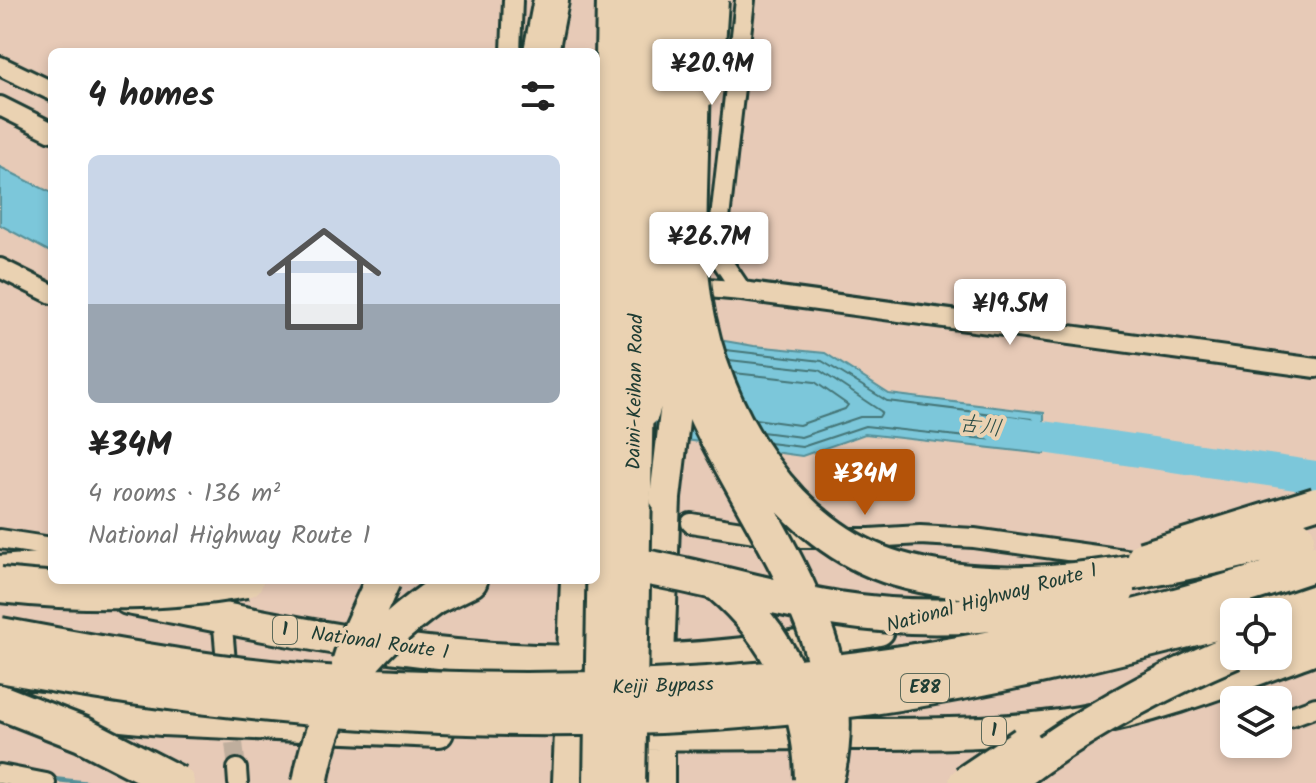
<!DOCTYPE html>
<html lang="en">
<head>
<meta charset="utf-8">
<style>
  :root { --surface:#fff; --page:#f2f2f2; --text:#222; --muted:#767676; --line:#e0e0e0; --accent:#b45309 }
  body { margin:0; font-family:Kalam,"Klee One",sans-serif; background:var(--page); color:var(--text); height:100vh; display:flex; flex-direction:column; font-size:30px; white-space:nowrap }
  * { box-sizing:border-box; margin:0 }
  p { font-size:26px; color:var(--muted) }
  .icon { flex:none; width:44px; height:44px; fill:none; stroke:currentColor; stroke-width:2; stroke-linecap:round; stroke-linejoin:round }
  .map { position:relative; flex:1; overflow:hidden }
  .side { position:absolute; left:48px; top:48px; width:552px; height:536px; display:flex; flex-direction:column; background:var(--surface); border-radius:12px; box-shadow:0 4px 12px #0003 }
  .side>* { flex:none }
  .tools { position:absolute; left:1220px; top:598px; display:grid; gap:16px }
  .tools a { display:grid; place-items:center; width:72px; height:72px; border-radius:12px; background:var(--surface); box-shadow:0 4px 12px #0003; font-size:40px }
  .price { position:absolute; translate:-50% -68px; padding:0 18px; border-radius:8px; background:#fff; color:#222; font-size:26px; line-height:52px; filter:drop-shadow(0 2px 4px #0008) }
  .price::after { content:''; position:absolute; left:50%; top:48px; width:24px; height:18px; margin-left:-12px; background:inherit; clip-path:polygon(0 0,100% 0,50% 100%) }
  .price.active { background:var(--accent); color:#fff }
  ul { padding:0; list-style:none }
  li { display:grid; align-content:center; gap:16px; height:424px; padding:0 40px }
  li+li { border-top:2px solid var(--line) }
  li span { display:grid; place-items:center; height:248px; border-radius:12px; color:#555 }
  li>.icon { margin-inline-start:auto }
  span .icon { width:144px; height:144px; fill:#fffc; stroke-width:1 }
  li b { font-size:34px }
  h2 { display:flex; justify-content:space-between; align-items:center; height:96px; padding:0 40px; font-size:34px }
  .map>svg:first-child { display:block }
  .water { fill:#7bc7da; stroke:#569098; stroke-width:2 }
  .lines { fill:none; stroke-linecap:round; stroke-linejoin:round }
  .shore { stroke:#447476; stroke-width:2 }
  .stream { stroke:#569098; stroke-width:5 }
  .river { stroke:#7bc7da; stroke-width:32 }
  .minor-tunnel { stroke:#bfae9d; stroke-width:18; stroke-dasharray:18 9; stroke-linecap:butt }
  .minor-casing { stroke:#1f3d34; stroke-width:24 }
  .trunk-casing { stroke:#1f3d34; stroke-width:36 }
  .motorway-casing { stroke:#1f3d34; stroke-width:40 }
  .minor { stroke:#ead2b2; stroke-width:18 }
  .trunk { stroke:#ead2b2; stroke-width:30 }
  .motorway { stroke:#ead2b2; stroke-width:34 }
  .trunk-bridge-casing { stroke:#1f3d34; stroke-width:36; stroke-linecap:butt }
  .motorway-bridge-casing { stroke:#1f3d34; stroke-width:40; stroke-linecap:butt }
  .trunk-bridge { stroke:#ead2b2; stroke-width:30 }
  .motorway-bridge { stroke:#ead2b2; stroke-width:34 }
  .labels { text-anchor:middle; dominant-baseline:central; stroke-width:8; stroke-linejoin:round; paint-order:stroke }
  .shield { fill:#ead2b2; stroke:#5c6a5a; stroke-width:2 }
  .shield-label { font-size:18px; font-weight:bold; fill:#1f3d34 }
  .street-label { font-size:20px; fill:#1f3d34; stroke:#ead2b2 }
  .water-label { font-size:22px; font-style:italic; fill:#284b45; stroke:#ead2b2 }
</style>
</head>
<body>
<div class="map">
<svg width="1316" height="783" viewBox="0 0 1316 783">
  <rect width="100%" height="100%" fill="#e7cab7"/>
  <filter id="ink" filterUnits="userSpaceOnUse"><feTurbulence type="fractalNoise" baseFrequency=".0125" numOctaves="2"/><feDisplacementMap in="SourceGraphic" scale="16" xChannelSelector="R" yChannelSelector="G"/><feConvolveMatrix kernelMatrix="1 2 1 2 8 2 1 2 1" color-interpolation-filters="sRGB"/></filter>
  <g filter="url(#ink)">
    <!-- water -->
    <path class="water" d="M0,167L52,193V253L0,225Z
      M596,319L754,346L825,353L889,394L1044,413V454L865,434L802,456L649,435Z"/>
    <g class="lines">
      <!-- shore -->
      <path class="shore" d="M726,350L822,361L887,401L1032,419L1036,423V441L1032,444L865,426L802,447L769,443
        M729,360L819,370L882,412L879,417H860L801,437L762,432
        M734,373L815,382L848,405L845,409L799,425L755,419"/>
      <!-- stream -->
      <path class="stream" d="M51,779L86,783"/>
      <!-- river -->
      <path class="river" d="M1003,431L1316,477"/>
      <!-- minor-tunnel -->
      <path class="minor-tunnel" d="M231,716L237,769"/>
      <!-- minor casing -->
      <g class="minor-casing">
        <path id="minor" d="M511,52L513,0
          M0,66L52,91
          M0,106L52,132
          M711,245L742,291
          M684,246L700,248L711,245L718,236L745,0
          M0,268L52,294
          M686,286L742,291L1316,368
          M691,523L787,538H870L920,535L974,538L1139,561
          M0,539L52,547
          M223,627L227,674
          M1281,720L1316,707
          M237,769L238,783
          M0,774L46,783"/>
      </g>
      <!-- trunk casing -->
      <g class="trunk-casing">
        <path id="trunk" d="M128,599C217,616 306,636 396,648C550,669 728,666 879,630
          M31,707L162,720L438,732
          M606,734C685,735 764,734 843,734C921,734 1001,735 1079,722C1161,708 1238,676 1316,648
          M568,783L576,580
          M659,783V658L665,498"/>
      </g>
      <!-- motorway casing -->
      <g class="motorway-casing">
        <path id="motorway" d="M541,52L551,0
          M0,573L52,569
          M433,598L470,580
          M1252,612L1316,592
          M1278,631L1316,615"/>
      </g>
      <!-- minor -->
      <use href="#minor" class="minor"/>
      <!-- trunk -->
      <use href="#trunk" class="trunk"/>
      <!-- motorway -->
      <use href="#motorway" class="motorway"/>
      <!-- trunk-bridge casing -->
      <g class="trunk-bridge-casing">
        <path id="trunk-bridge" d="M707,90L713,0
          M644,412L671,303
          M665,498L682,353
          M1143,557L1316,503"/>
      </g>
      <!-- motorway-bridge casing -->
      <g class="motorway-bridge-casing">
        <path id="motorway-bridge" d="M694,0C693,50 693,101 691,151C690,200 687,248 694,297C704,359 726,417 764,469C796,514 843,553 897,569C1018,605 1177,566 1297,537
          M671,7C669,57 668,108 666,158C665,216 663,277 676,333C711,483 870,620 825,783
          M610,562C687,571 761,597 838,609C935,624 1023,616 1117,591
          M719,584C778,634 811,701 812,779
          M0,585C83,594 164,595 246,580
          M0,635C118,657 238,679 358,685C683,704 1007,669 1316,563
          M349,664L359,633L383,580
          M0,665C284,718 570,736 858,699C984,682 1107,651 1230,619
          M0,702L82,734L177,783
          M310,783C325,697 363,648 433,598
          M601,783L614,0
          M628,783L644,0
          M966,783L1024,744
          M1004,783C1073,729 1154,685 1234,651"/>
      </g>
      <!-- trunk-bridge -->
      <use href="#trunk-bridge" class="trunk-bridge"/>
      <!-- motorway-bridge -->
      <use href="#motorway-bridge" class="motorway-bridge"/>
    </g>
  </g>
  <g class="labels">
    <!-- shield labels -->
    <g class="shield">
      <rect x="273" y="616" width="24" height="28" rx="6"/>
      <rect x="901" y="674" width="48" height="28" rx="6"/>
      <rect x="982" y="717" width="24" height="28" rx="6"/>
    </g>
    <g class="shield-label">
      <text x="285" y="630">1</text>
      <text x="925" y="688">E88</text>
      <text x="994" y="731">1</text>
    </g>
    <!-- street labels -->
    <g class="street-label">
      <text transform="translate(636 392) rotate(-89)">Daini-Keihan Road</text>
      <text transform="translate(992 599) rotate(-15)">National Highway Route 1</text>
      <text transform="translate(380 644) rotate(8)">National Route 1</text>
      <text transform="translate(663 687) rotate(-2)">Keiji Bypass</text>
    </g>
    <!-- water labels -->
    <g class="water-label">
      <text transform="translate(980 427) rotate(8)">古川</text>
    </g>
  </g>
</svg>
<div class="tools">
<a><svg class="icon" aria-label="locate" viewBox="0 0 24 24"><circle cx="12" cy="12" r="6"/><path d="M12 2v4M12 18v4M2 12h4M18 12h4"/></svg></a>
<a><svg class="icon" aria-label="layers" viewBox="0 0 24 24"><path d="M12 4l9 5-9 5-9-5zM3 14l9 5 9-5"/></svg></a>
</div>
<b class="price" style="left:712px;top:107px">¥20.9M</b>
<b class="price" style="left:709px;top:280px">¥26.7M</b>
<b class="price" style="left:1010px;top:347px">¥19.5M</b>
<b class="price active" style="left:865px;top:517px">¥34M</b>
<section class="side">
<h2>4 homes<svg class="icon" aria-label="filters" viewBox="0 0 24 24"><path d="M4 7h16M4 17h16"/><circle cx="9" cy="7" r="2"/><circle cx="15" cy="17" r="2"/></svg></h2>
<ul>
<li><span style="background:linear-gradient(#c9d6e8 60%,#9aa5b1 0)"><svg class="icon" aria-label="home" viewBox="0 0 24 24"><path d="M3 11l9-7 9 7M6 9v11h12V9"/></svg></span><div><b>¥34M</b><p>4 rooms · 136 m²</p><p>National Highway Route 1</p></div></li>
</ul>
</section>
</div>
</body>
</html>
